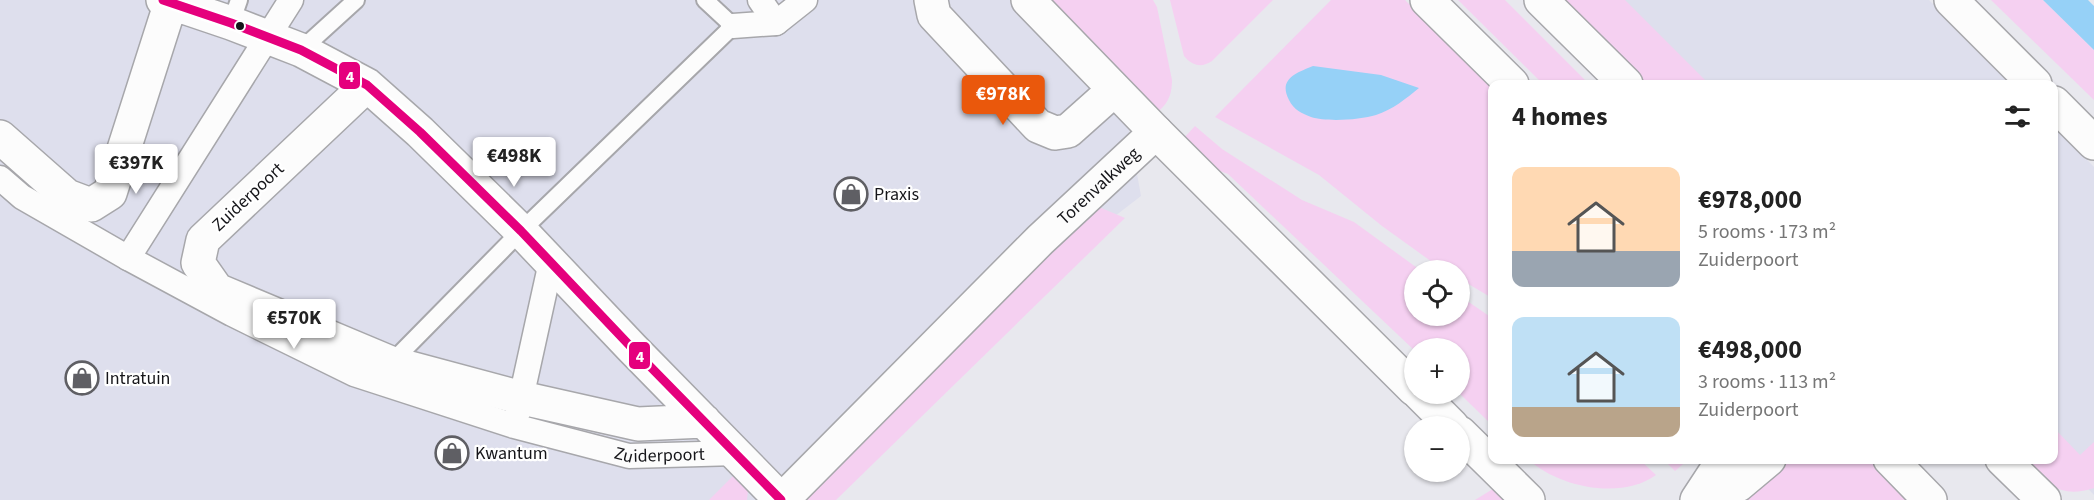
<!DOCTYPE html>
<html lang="en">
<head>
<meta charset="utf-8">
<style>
  :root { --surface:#fff; --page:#f2f2f2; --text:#222; --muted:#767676; --accent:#ea580c }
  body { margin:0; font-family:"Source Sans 3",sans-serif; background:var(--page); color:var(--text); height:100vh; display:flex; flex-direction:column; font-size:22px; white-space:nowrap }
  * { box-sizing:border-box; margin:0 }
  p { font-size:20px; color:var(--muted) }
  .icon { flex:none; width:33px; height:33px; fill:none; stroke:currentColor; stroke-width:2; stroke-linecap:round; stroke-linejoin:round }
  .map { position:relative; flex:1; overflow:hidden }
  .sheet { position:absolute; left:1488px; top:80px; width:570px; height:384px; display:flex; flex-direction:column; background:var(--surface); border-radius:12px; box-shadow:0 2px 4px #0004 }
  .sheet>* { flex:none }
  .fabs { position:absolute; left:1404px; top:260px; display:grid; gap:12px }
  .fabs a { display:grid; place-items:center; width:66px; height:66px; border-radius:50%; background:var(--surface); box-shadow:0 2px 4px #0004; font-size:30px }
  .price { position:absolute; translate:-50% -51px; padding:0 14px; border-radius:6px; background:#fff; color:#222; font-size:20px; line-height:39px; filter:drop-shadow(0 2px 3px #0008) }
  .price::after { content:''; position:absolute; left:50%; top:36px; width:18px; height:14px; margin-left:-9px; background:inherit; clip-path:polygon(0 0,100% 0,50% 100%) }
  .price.selected { background:var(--accent); color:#fff }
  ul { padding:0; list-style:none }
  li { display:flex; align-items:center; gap:18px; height:150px; padding:0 24px }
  li span { display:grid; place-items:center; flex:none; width:168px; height:120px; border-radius:12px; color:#555 }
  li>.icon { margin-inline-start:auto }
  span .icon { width:72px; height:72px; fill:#fffc; stroke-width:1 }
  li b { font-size:26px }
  h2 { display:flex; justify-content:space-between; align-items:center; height:72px; padding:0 24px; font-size:26px }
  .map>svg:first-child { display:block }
  .built { fill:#dedfed }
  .green { fill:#f5d0f1 }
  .water { fill:#96d1f7 }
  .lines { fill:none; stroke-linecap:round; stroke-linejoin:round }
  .service-casing { stroke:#a7a7ab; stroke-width:20 }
  .pedestrian-casing { stroke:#a7a7ab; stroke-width:27 }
  .minor-casing { stroke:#a7a7ab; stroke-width:36 }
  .tertiary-casing { stroke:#a7a7ab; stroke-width:36 }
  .secondary-casing { stroke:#a7a7ab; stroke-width:36 }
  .service { stroke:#fcfcfc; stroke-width:16 }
  .pedestrian { stroke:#fcfcfc; stroke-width:24 }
  .minor { stroke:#fcfcfc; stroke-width:33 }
  .tertiary { stroke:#fcfcfc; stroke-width:33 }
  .secondary { stroke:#fcfcfc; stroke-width:33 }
  .bus-1-casing { stroke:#fff; stroke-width:14 }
  .bus-1 { stroke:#e5007d; stroke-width:9 }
  .bus-dot { fill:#151519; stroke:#fff; stroke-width:2 }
  .labels { text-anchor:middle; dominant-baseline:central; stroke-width:4.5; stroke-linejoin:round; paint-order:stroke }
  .street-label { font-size:18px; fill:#151519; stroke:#fff }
  .poi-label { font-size:18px; fill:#151519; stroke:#fff; text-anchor:start }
  .line-badge { stroke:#fff; stroke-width:2 }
  .badge-label { font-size:16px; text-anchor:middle; font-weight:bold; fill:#fff }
</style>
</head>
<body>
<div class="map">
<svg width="2094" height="500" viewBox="0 0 2094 500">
  <rect width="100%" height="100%" fill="#e8e8ee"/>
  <!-- built -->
  <path class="built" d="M0,0H1081L1116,58L1141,196L1106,223L822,500H0Z
    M1583,0H1929L2012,84H1671Z
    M2054,126L2094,167V495L2054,453Z"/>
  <!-- green -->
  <path class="green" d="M1051,0H1153L1157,7L1172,80C1172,93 1169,102 1159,111Z
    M1170,0H1273L1212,61C1202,68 1192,66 1184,56Z
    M1331,0H1405L1492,88V298L1460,279V270H1444L1439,267L1382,226L1319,175L1215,117Z
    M1458,0H1505L1589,84H1543Z
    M1557,0H1625L1709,84H1644Z
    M1991,0H2043L2094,50V100Z
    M1195,126L1222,149L1302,200L1354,222L1420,270H1414V315H1460V296L1492,318V425L1459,393L1460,348H1414V350L1228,174L1207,166L1182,140Z
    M1099,207L1125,218L836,500H800Z
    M2054,428L2080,455L2094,442V488C2058,500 2043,481 2019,459H2054Z
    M1528,459H1639L1656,475C1622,500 1559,488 1528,459Z
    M1663,459H1689L1675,471Z
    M1783,459H1869L1909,500H1734Z
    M737,472L748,490L747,500H709Z
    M1496,487L1509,500H1475Z"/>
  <!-- water -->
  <path class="water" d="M2043,0H2088L2094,6V50Z
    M1313,66L1381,75L1419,88C1407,98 1392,110 1376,115C1360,120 1326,122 1311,117C1301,113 1294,110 1289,100C1278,79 1296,73 1313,66Z"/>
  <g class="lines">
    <!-- service casing -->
    <g class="service-casing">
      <path id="service" d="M231,23L239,0
        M301,50L356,0
        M391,363L521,231L733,26L705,0"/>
    </g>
    <!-- pedestrian casing -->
    <g class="pedestrian-casing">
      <g id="pedestrian">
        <path d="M760,0L776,23"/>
        <path d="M733,26L776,23L805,0"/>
        <path id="s1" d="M0,178L22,197L128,258L232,314L354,374L514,426L629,456L737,453"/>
        <path d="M128,258L291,0"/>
        <path d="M518,412L551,262"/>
      </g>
    </g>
    <!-- minor casing -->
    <g class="minor-casing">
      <path id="minor" d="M163,0L231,23L301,50L367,85L420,132L521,231L632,348L781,500
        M931,0L934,15L1038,126L1055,133L1068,131L1114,90
        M1028,0L1156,132
        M1951,0L2035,84
        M367,85L203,240L198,263L217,290L391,363L522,398L638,424L704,421
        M2054,103L2094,143
        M0,137L67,196L91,205L110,193L171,2"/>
    </g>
    <!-- tertiary casing -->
    <g class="tertiary-casing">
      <g id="tertiary">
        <path d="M1419,393L1452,426"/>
        <path d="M1460,433L1528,500"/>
        <path id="s2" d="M782,500L1040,240L1156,132L1414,389"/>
        <path d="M1697,500L1718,468L1726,459"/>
        <path d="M1704,500L1738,485L1769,459"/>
      </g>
    </g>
    <!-- secondary casing -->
    <g class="secondary-casing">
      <path id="secondary" d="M1427,0L1512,84
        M1541,0L1626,84
        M1890,459L1930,500
        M2002,459L2044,500"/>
    </g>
    <!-- service -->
    <use href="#service" class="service"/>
    <!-- pedestrian -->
    <use href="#pedestrian" class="pedestrian"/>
    <!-- minor -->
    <use href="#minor" class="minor"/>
    <!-- tertiary -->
    <use href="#tertiary" class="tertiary"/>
    <!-- secondary -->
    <use href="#secondary" class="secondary"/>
    <!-- bus-1 casing -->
    <g class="bus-1-casing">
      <path id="bus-1" d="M163,0L231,23L301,50L367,85L420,132L521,231L632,348L781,500"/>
    </g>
    <!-- bus-1 -->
    <use href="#bus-1" class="bus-1"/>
  </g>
  <!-- icons -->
  <defs>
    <g id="shop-ring" transform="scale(1.725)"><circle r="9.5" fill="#fff" stroke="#5f5f64" stroke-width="1.5"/><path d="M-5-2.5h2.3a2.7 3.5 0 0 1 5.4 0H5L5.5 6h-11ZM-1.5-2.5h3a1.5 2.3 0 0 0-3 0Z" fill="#5f5f64"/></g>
  </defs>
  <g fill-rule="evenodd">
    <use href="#shop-ring" x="851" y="194"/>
    <use href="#shop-ring" x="82" y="378"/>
    <use href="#shop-ring" x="452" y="453"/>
  </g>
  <!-- markers -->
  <circle class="bus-dot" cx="240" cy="26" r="5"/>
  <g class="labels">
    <!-- street labels -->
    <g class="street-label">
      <text stroke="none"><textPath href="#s2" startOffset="446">Torenvalkweg</textPath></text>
      <text transform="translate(248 197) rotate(-43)">Zuiderpoort</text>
      <text stroke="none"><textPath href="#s1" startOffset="723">Zuiderpoort</textPath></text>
    </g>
    <!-- poi labels -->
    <g class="poi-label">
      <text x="874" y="194">Praxis</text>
      <text x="105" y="378">Intratuin</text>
      <text x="475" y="453">Kwantum</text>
    </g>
  </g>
  <g class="line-badge">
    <rect x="338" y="61" width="23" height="29" rx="6" fill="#e5007d"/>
    <rect x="628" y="341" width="23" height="29" rx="6" fill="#e5007d"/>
  </g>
  <g class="badge-label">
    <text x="350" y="82">4</text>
    <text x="640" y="362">4</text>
  </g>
</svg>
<div class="fabs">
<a><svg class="icon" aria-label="locate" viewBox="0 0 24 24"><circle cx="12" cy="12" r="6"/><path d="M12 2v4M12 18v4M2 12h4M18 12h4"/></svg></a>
<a>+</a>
<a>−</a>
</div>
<b class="price selected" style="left:1003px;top:126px">€978K</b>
<b class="price" style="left:514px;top:188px">€498K</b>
<b class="price" style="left:136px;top:195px">€397K</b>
<b class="price" style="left:294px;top:350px">€570K</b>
<section class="sheet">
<h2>4 homes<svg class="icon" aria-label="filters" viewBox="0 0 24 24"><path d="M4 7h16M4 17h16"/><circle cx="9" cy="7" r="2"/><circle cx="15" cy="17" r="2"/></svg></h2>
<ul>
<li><span style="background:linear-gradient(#ffd9b3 70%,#9aa5b1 0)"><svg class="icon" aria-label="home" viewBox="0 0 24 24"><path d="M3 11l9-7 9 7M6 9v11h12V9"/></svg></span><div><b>€978,000</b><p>5 rooms · 173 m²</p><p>Zuiderpoort</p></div></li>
<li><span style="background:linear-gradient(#bfe0f5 75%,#b9a48a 0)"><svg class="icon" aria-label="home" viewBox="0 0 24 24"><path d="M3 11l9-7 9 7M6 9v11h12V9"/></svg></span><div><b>€498,000</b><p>3 rooms · 113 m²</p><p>Zuiderpoort</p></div></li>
</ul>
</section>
</div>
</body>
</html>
